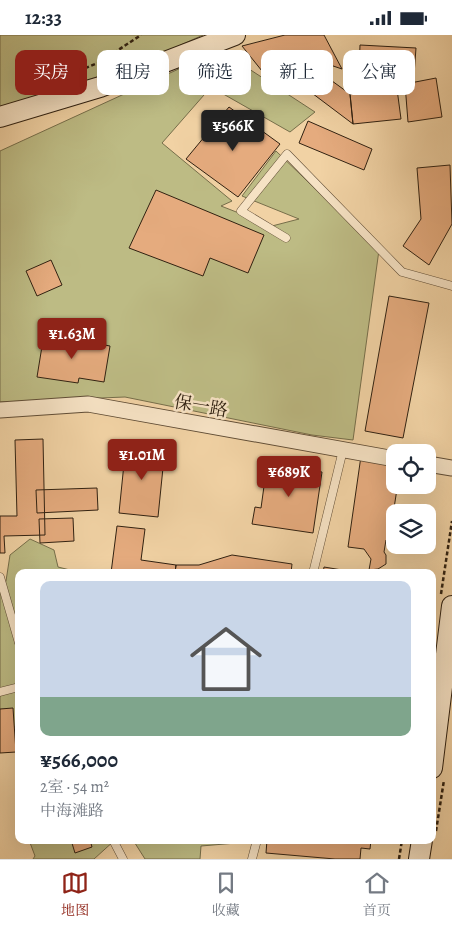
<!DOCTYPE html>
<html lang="zh">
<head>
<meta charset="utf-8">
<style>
  :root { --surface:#fff; --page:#f6f6f7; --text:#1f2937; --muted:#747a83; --line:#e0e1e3; --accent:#8f2418 }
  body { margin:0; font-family:Alegreya,"Noto Serif SC",serif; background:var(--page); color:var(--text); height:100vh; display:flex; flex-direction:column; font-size:19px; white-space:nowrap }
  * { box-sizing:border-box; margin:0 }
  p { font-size:16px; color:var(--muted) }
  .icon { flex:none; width:28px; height:28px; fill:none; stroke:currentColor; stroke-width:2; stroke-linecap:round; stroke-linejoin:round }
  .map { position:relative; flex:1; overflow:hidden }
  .side { position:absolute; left:15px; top:534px; width:421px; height:275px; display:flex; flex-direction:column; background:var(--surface); border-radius:10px; box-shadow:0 5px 20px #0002 }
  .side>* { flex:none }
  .top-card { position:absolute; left:15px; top:15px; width:422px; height:45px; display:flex; gap:10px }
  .tools { position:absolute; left:386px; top:409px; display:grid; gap:10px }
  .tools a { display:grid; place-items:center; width:50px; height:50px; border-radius:10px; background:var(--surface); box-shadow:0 5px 20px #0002; font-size:25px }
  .price { position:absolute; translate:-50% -42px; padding:0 11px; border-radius:5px; background:var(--accent); color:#fff; font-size:16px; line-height:32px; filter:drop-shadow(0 1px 2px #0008) }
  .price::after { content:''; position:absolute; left:50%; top:30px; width:15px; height:11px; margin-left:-8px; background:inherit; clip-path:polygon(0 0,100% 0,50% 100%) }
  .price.on { background:#222; color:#fff }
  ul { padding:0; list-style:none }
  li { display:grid; align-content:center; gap:10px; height:265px; padding:0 25px }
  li+li { border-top:1px solid var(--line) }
  li span { display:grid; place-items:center; height:155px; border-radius:10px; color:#555 }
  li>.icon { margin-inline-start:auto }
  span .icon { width:90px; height:90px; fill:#fffc; stroke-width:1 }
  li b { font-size:21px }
  .tag { padding:0 18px; border-radius:10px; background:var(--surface); box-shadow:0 5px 20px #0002; font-size:18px; line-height:45px }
  .tag.on { background:var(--accent); color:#fff }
  .status { display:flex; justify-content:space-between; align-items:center; height:35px; padding:0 25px; background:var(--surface); direction:ltr }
  .status svg { height:14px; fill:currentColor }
  .dock { display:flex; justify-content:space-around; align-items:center; height:70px; border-top:1px solid var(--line); background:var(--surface); font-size:14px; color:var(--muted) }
  .dock a { display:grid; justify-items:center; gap:2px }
  .dock .on { color:var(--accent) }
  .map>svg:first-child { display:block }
  .green { fill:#bdbb84; stroke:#766e4a }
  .building { fill:#e5ab7e; stroke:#302111 }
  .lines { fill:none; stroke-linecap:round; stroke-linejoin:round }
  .lane-casing { stroke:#604d36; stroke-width:9 }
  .street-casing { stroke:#604d36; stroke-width:17 }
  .secondary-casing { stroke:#302111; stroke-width:22 }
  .path { stroke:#302111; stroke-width:2.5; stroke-dasharray:4 2.5; stroke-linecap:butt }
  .lane { stroke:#f6e2c4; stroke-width:8 }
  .street { stroke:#f6e2c4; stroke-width:15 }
  .secondary { stroke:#f6e2c4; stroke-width:20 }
  .labels { text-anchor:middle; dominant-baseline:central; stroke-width:5; stroke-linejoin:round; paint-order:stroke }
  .street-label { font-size:18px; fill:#302111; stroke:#f6e2c4 }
</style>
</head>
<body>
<div class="status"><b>12:33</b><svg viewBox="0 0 49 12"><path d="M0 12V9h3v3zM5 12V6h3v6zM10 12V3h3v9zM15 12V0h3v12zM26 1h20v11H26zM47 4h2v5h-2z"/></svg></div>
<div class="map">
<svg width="452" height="824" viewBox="0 0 452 824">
  <rect width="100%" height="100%" fill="#f1d2a4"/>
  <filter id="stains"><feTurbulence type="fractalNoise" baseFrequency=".004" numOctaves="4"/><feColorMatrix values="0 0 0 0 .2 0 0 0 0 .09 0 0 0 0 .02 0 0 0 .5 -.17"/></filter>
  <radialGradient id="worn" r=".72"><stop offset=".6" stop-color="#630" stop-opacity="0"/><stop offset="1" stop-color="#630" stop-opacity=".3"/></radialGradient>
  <!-- green -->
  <path class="green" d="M0,0H203L116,39L0,74Z
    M220,15L315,77L290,97L211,52L162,108L232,166L221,171L272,191L299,184L242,161L276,116L379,215L353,405L312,400L125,362L0,367V116Z
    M30,504L54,515L58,532L78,537L19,538V692H0V559L6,546L10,520Z
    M29,805H115L94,824H33L35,821Z
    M133,805H272L201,811L200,824H145Z"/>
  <!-- building -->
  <path class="building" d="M285,0H324L342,34L301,20L276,31L266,41L242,11Z
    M360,10L416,13L414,40L359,37Z
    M299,22L350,59L353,89L276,31Z
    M436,43L442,82L408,87L405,49Z
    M397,54L401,84L353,89L350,59Z
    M229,72L280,109L238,162L186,124Z
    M308,86L372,114L364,135L299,108Z
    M450,130L452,189L429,230L403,211L421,184L417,133Z
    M156,155L264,200L248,238L210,223L203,241L129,213Z
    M51,225L62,250L37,261L26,236Z
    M389,261L429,268L403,403L365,396Z
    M44,299L110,311L104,347L79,343L78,348L37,342Z
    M43,404L45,500L4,501L5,518H0V481H17L15,405Z
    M126,409L165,413L158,482L119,478Z
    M361,421L395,426L391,453L397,454L389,505H386L384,517L386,520V529L378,534L369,535L371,524L364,514L348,512Z
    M262,428L322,437L313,498L252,489L255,472L261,473L265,444L260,443Z
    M97,453L98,475L37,478L36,455Z
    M73,483L74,506L40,508L39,484Z
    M117,491L145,494L141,525L176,530L175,538H111Z
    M232,520L292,529L291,538H175L176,530H199Z
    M324,532L360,538H323Z
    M13,673L16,717L0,718V674Z
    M71,805H90L92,812L75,818Z
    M267,805H371L370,814L361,813L360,824H335L266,818Z"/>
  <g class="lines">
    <!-- lane casing -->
    <g class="lane-casing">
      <path id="lane" d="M286,203L241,176L287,119L402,237L452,251
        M313,538L343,415
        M0,542L19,608
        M0,657L19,652
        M113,805L123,824
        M252,824L257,805"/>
    </g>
    <!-- street casing -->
    <g class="street-casing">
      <path id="street" d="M0,375L88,369L395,424
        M428,429L452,433"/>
    </g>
    <!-- secondary casing -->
    <g class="secondary-casing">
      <path id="secondary" d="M0,82L100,52L235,0
        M432,733L452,571
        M419,824L422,805"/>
    </g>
    <!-- path -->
    <path class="path" d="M64,45V42L100,27L141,0
      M441,559L452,486
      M436,796L444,745
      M399,824L402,805"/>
    <!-- lane -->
    <use href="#lane" class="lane"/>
    <!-- street -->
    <use href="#street" class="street"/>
    <!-- secondary -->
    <use href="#secondary" class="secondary"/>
  </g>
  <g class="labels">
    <!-- street labels -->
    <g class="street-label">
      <text transform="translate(201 371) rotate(10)">保一路</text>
    </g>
  </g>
  <rect width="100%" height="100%" filter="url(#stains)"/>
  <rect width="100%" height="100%" fill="url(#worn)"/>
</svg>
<div class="tools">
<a><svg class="icon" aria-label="locate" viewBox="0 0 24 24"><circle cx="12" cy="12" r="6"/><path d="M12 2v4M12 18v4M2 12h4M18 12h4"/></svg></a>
<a><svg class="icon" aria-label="layers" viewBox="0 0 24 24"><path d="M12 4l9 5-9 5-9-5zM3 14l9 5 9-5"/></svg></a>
</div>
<b class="price on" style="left:233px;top:117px">¥566K</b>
<b class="price" style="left:72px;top:325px">¥1.63M</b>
<b class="price" style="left:142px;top:446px">¥1.01M</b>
<b class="price" style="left:289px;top:463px">¥689K</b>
<div class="top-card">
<a class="tag on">买房</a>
<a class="tag">租房</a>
<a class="tag">筛选</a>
<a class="tag">新上</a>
<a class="tag">公寓</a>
</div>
<section class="side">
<ul>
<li><span style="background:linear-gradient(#c9d6e8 75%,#7fa58c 0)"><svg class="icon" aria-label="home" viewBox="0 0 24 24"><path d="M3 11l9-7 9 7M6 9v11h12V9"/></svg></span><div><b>¥566,000</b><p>2室 · 54 m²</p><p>中海滩路</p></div></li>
</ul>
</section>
</div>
<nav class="dock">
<a class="on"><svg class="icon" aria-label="map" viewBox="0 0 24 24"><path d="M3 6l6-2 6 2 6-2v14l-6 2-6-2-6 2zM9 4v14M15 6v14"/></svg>地图</a>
<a><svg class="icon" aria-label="saved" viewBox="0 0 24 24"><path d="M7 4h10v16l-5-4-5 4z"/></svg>收藏</a>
<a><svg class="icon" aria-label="home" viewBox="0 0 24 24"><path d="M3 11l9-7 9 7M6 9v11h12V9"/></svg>首页</a>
</nav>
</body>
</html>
